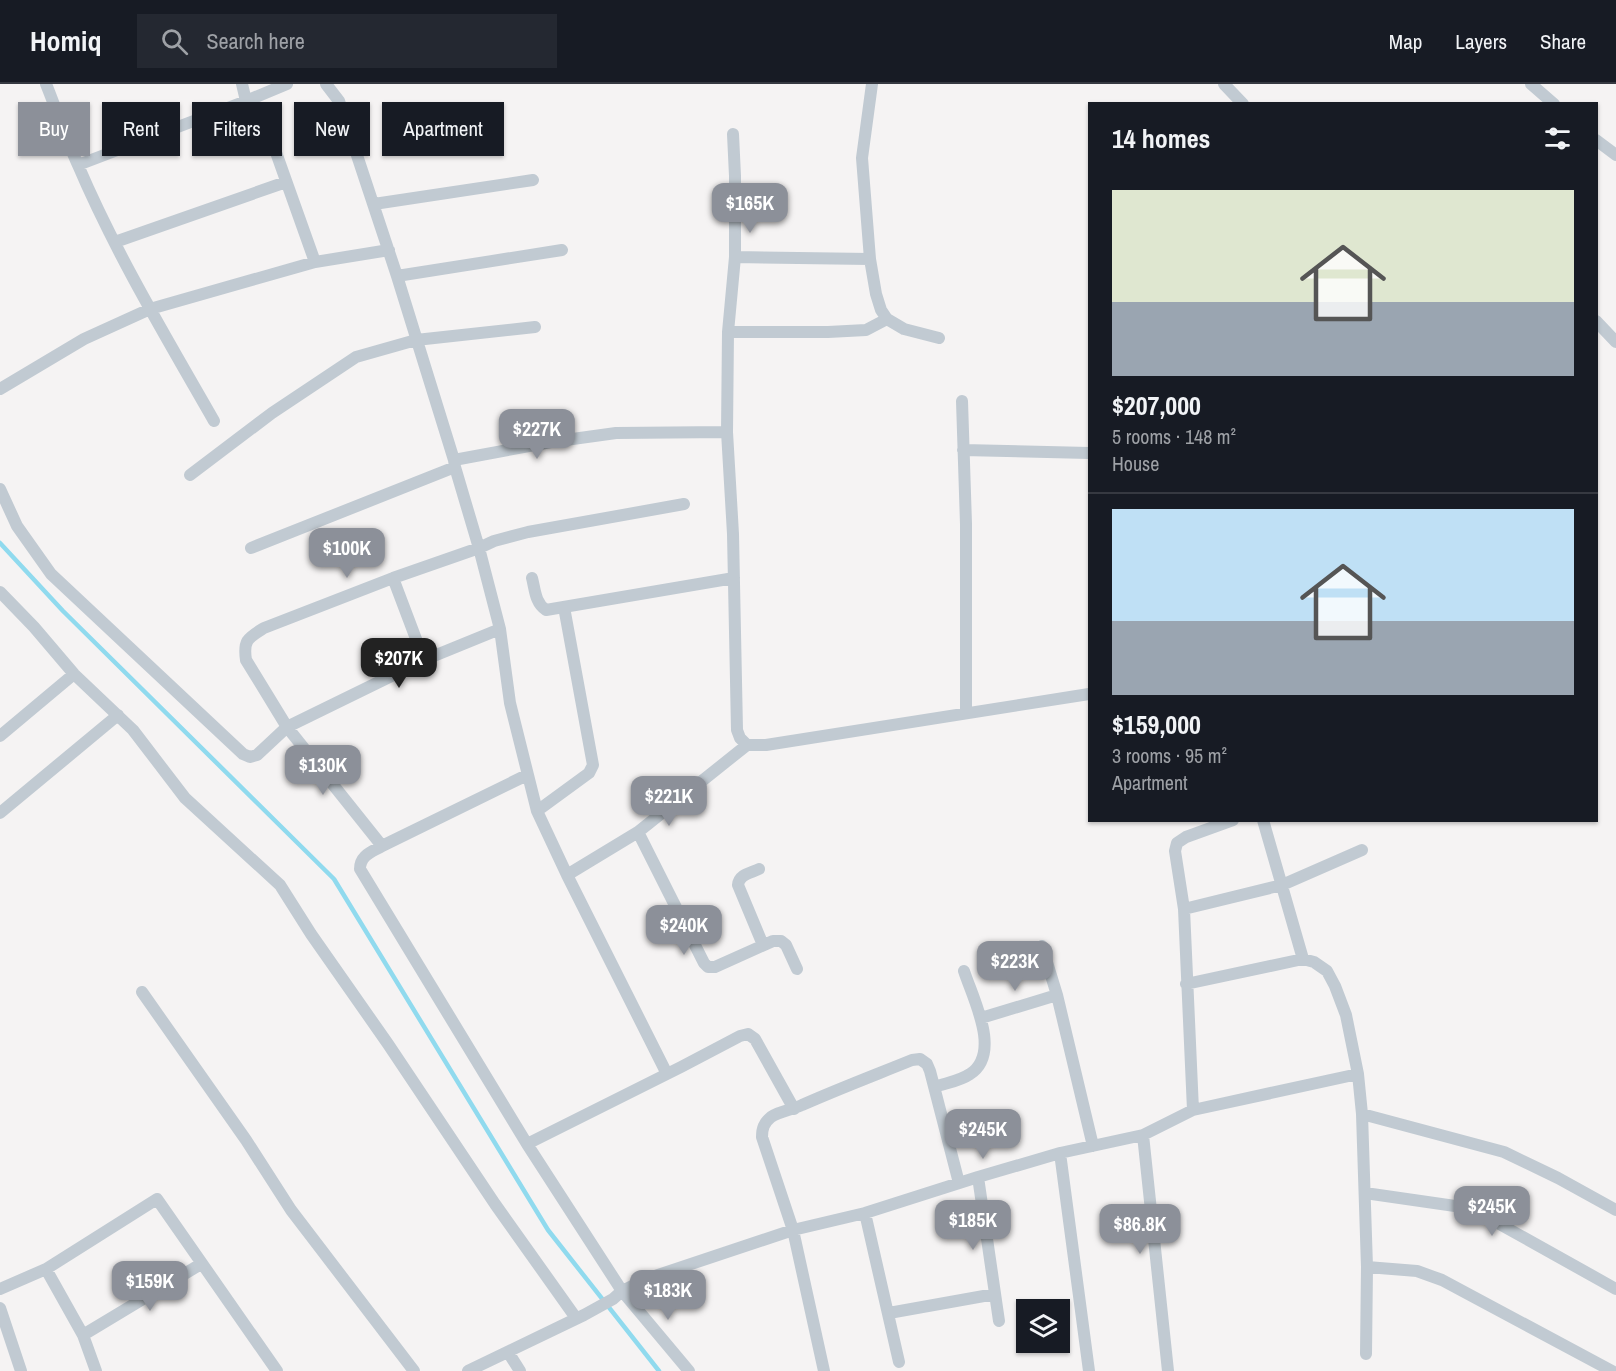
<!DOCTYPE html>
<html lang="en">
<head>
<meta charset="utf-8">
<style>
  :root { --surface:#171b24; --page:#242831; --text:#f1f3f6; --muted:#9ea1a6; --line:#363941; --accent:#8c9099 }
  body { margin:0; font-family:"Archivo Narrow",sans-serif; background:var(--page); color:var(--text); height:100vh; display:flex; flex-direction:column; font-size:22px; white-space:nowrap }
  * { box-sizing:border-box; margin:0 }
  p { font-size:20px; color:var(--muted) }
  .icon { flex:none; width:33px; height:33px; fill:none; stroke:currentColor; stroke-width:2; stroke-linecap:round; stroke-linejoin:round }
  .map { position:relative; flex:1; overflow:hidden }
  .drawer { position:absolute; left:1088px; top:18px; width:510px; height:720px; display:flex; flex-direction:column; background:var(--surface); border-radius:0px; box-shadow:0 2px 4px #0004 }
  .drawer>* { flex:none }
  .banner { position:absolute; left:18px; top:18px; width:570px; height:54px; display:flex; gap:12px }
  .fabs { position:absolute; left:1016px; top:1215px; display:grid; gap:12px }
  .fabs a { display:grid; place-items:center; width:54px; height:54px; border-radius:0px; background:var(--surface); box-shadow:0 2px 4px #0004; font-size:30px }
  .price { position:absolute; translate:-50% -51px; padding:0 14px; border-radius:12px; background:var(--accent); color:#fff; font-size:20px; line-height:39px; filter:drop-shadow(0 2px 3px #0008) }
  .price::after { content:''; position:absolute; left:50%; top:36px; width:18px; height:14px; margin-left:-9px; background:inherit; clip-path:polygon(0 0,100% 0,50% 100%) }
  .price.active { background:#222; color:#fff }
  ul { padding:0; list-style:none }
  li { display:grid; align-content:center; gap:12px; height:318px; padding:0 24px }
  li+li { border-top:2px solid var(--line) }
  li span { display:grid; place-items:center; height:186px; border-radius:0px; color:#555 }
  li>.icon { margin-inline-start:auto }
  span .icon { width:108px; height:108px; fill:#fffc; stroke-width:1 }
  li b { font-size:26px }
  h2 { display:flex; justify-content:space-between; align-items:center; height:72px; padding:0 24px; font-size:26px }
  .chip { padding:0 21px; border-radius:0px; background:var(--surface); box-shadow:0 2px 4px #0004; font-size:21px; line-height:54px }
  .chip.active { background:var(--accent); color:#fff }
  header { display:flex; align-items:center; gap:36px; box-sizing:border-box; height:84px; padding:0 30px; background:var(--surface); border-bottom:2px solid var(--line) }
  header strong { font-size:28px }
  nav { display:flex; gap:33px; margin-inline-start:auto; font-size:21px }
  .search { width:420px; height:54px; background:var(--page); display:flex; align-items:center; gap:15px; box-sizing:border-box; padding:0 21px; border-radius:0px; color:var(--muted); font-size:22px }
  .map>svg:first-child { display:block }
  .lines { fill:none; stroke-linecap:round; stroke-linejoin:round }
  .stream { stroke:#90daee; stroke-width:4.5 }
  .street { stroke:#c1cad2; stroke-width:12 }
</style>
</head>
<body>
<header>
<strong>Homiq</strong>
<div class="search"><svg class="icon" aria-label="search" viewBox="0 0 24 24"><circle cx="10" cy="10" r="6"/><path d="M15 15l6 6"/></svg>Search here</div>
<nav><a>Map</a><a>Layers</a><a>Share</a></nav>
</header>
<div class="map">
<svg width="1616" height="1287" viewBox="0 0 1616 1287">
  <rect width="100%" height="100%" fill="#f5f3f3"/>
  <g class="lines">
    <!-- stream -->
    <path class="stream" d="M0,459L63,527L334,795L548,1146L659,1287"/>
    <!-- street -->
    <path class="street" d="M46,0C57,27 66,55 78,81C116,170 166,253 214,337
      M242,0L246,17L287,0
      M326,0L339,17L397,192L454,376L455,383L479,464L500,545L510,619L537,727L567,791L667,990
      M872,0L862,74L870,175L876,210L881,226L887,235L904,245L939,254
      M1224,0L1243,20
      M1531,0L1554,20
      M733,50L735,92V173L728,248L727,348L733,450L737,646L740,654L747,661H766L1089,610
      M1596,56L1616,71
      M273,60L315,178
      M78,81L246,17
      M374,120L533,96
      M115,158L286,98
      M735,173L870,175
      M397,192L562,166
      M1596,237L1616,258
      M728,248H828L866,246L887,235
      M0,305L84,255L150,225L315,178L389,166
      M962,317L966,440V629
      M963,366L1089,369
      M454,376L551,358L616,349L727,348
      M190,391L272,329L356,273L416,256L535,243
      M0,405L17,442L51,490L243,670L250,673L257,671L287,643L424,576L500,545
      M251,464L455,383
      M393,494L424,576
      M532,494C535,505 535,519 546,526L734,494
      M0,508L34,543L74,590L133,646L185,714L280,801L311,850L388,960L495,1120L576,1234
      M0,652L74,590
      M527,691L382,762C372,768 360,771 360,785L527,1060L622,1207L689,1287
      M537,727L589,689L593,681L564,523
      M0,729L118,631
      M1263,736L1303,875
      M638,748L704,879L708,883H715L773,857H781L786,861L797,885
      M382,762L287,643L246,576C243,556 248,554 264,544L393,494L479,464L494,457L528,448L684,420
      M759,785C751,789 739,790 738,801L763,861
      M567,791L638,748L747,661
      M1184,825L1282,801L1362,766
      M1042,862L1057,911L1093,1062
      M1186,900L1303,875L1314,878L1327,887L1335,902L1346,931L1358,990L1362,1030L1367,1183L1366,1270
      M142,908L246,1056L291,1126L414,1287
      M981,934L1057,911
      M935,1003C946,999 960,997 970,990C1002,969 973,915 964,887
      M1193,1026L1184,825L1175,767L1177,759L1186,753L1233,736
      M1362,1030L1504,1068L1558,1094L1616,1126
      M1143,1051L1168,1287
      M527,1060L681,983L740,952L748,950L755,955L794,1025
      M1060,1069L1089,1287
      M978,1093L999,1237
      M1365,1109L1455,1122L1496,1138L1616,1205
      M865,1129L899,1278
      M1367,1183L1417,1187L1442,1196L1612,1287
      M46,1185L83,1251L96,1287
      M0,1205L46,1185L157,1115L277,1287
      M0,1224L21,1287
      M889,1229L995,1210
      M83,1251L201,1180
      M508,1268L520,1287
      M468,1287L584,1231L613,1215L622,1207L646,1195L793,1146L865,1129L978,1093L1060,1069L1143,1051L1193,1026L1358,990
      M824,1287L793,1146L762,1053C762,1044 764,1039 771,1033C780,1027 792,1026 802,1021C838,1005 875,991 912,976L920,975L927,980L930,987L959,1099"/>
  </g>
</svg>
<div class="fabs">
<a><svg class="icon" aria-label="layers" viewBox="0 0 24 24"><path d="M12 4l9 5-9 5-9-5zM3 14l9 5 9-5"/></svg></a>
</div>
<b class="price" style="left:750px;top:150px">$165K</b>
<b class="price" style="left:537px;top:376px">$227K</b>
<b class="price" style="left:347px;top:495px">$100K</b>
<b class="price active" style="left:399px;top:605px">$207K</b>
<b class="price" style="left:323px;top:712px">$130K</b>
<b class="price" style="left:669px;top:743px">$221K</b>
<b class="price" style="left:684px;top:872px">$240K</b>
<b class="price" style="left:1015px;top:908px">$223K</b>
<b class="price" style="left:983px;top:1076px">$245K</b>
<b class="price" style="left:1492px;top:1153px">$245K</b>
<b class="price" style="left:973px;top:1167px">$185K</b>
<b class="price" style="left:1140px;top:1171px">$86.8K</b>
<b class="price" style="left:150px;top:1228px">$159K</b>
<b class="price" style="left:668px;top:1237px">$183K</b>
<div class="banner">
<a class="chip active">Buy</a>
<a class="chip">Rent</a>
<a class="chip">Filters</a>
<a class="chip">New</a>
<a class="chip">Apartment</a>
</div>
<section class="drawer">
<h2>14 homes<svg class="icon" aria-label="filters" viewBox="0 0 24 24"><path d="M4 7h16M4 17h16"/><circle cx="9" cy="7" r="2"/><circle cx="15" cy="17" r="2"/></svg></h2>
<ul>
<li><span style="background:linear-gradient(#dfe7d0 60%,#9aa5b1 0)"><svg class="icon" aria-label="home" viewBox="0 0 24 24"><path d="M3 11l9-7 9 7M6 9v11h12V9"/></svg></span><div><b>$207,000</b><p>5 rooms · 148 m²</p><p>House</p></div></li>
<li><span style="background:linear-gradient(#bfe0f5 60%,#9aa5b1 0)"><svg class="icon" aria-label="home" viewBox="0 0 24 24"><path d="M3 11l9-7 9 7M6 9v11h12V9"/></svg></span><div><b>$159,000</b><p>3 rooms · 95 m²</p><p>Apartment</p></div></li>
</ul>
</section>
</div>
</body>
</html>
